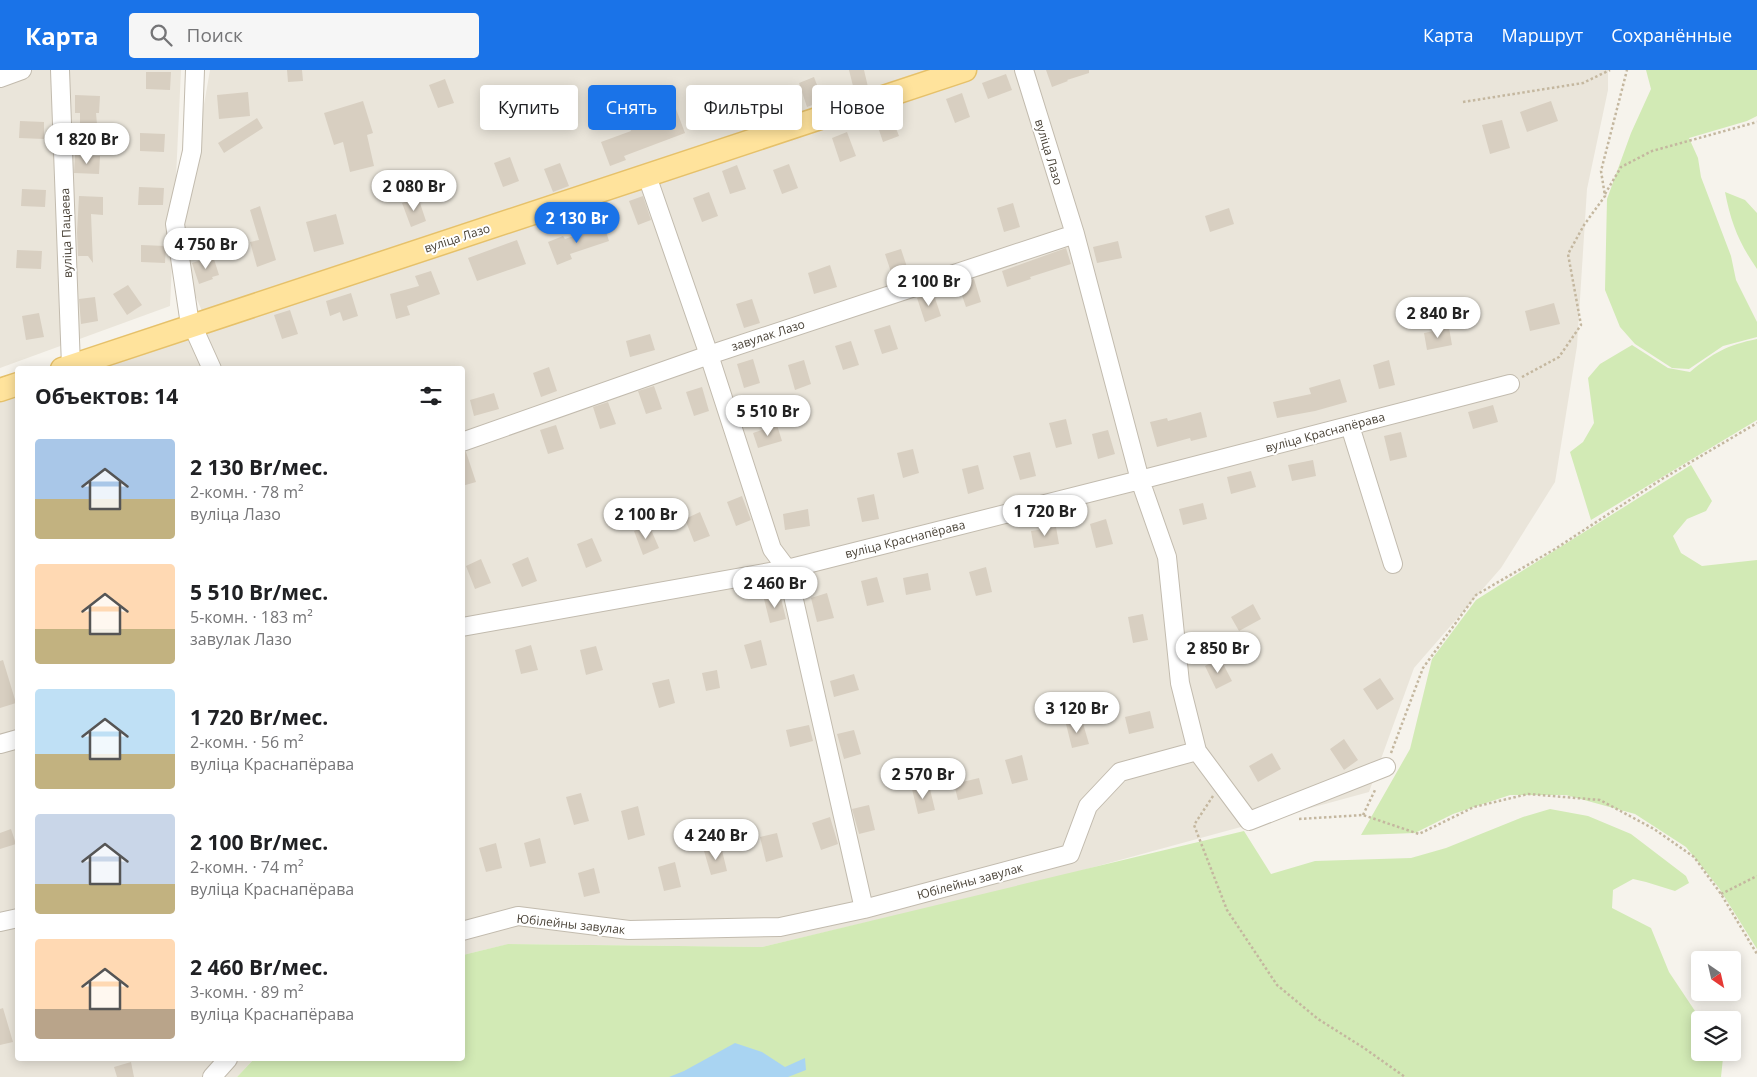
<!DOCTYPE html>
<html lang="ru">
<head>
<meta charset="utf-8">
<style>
  :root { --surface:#fff; --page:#f6f6f6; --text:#202124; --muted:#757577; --accent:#1a73e8 }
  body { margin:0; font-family:"Open Sans",sans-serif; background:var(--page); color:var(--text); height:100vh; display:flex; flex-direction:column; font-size:19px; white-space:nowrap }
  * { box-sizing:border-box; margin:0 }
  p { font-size:16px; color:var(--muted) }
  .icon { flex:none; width:28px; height:28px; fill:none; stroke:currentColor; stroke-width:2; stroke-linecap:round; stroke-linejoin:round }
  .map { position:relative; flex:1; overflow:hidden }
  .panel { position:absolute; left:15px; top:296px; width:450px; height:695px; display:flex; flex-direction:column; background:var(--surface); border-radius:5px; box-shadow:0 2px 12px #0003 }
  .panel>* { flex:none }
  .top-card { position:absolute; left:480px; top:15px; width:475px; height:45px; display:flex; gap:10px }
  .needle { width:32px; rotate:146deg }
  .controls { position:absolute; left:1691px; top:881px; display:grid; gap:10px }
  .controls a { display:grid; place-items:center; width:50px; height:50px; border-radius:5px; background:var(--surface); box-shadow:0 2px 12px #0003; font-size:25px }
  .price { position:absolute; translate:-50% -42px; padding:0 11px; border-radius:18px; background:#fff; color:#222; font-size:16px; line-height:32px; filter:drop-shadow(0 1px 2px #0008) }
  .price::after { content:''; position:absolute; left:50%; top:30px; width:15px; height:11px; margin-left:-8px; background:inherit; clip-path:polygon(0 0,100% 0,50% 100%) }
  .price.current { background:var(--accent); color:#fff }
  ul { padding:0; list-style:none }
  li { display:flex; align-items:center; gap:15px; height:125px; padding:0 20px }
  li span { display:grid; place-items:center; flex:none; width:140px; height:100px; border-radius:5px; color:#555 }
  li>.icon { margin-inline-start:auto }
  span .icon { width:60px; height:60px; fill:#fffc; stroke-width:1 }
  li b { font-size:21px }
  h2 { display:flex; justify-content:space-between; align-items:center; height:60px; padding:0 20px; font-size:21px }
  .tag { padding:0 18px; border-radius:5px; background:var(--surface); box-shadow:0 2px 12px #0003; font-size:18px; line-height:45px }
  .tag.current { background:var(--accent); color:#fff }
  header { display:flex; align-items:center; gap:30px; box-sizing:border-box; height:70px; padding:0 25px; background:var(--accent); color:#fff }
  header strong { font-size:24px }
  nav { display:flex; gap:28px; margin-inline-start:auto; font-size:18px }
  .search { width:350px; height:45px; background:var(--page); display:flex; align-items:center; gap:12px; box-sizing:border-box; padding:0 18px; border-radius:5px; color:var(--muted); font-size:19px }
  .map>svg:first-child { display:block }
  .residential { fill:#eae5da }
  .green { fill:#d2eab5 }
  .water { fill:#a9d4f2 }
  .building { fill:#d8cfc1 }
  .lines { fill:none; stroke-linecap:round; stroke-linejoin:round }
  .minor-casing { stroke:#c2bbae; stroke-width:20 }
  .major-casing { stroke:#e6c16a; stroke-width:25 }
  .path { stroke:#c4b79f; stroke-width:2.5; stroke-dasharray:2.5 2.5; stroke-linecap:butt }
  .minor { stroke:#fff; stroke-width:18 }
  .major { stroke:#ffe39c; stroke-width:22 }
  .labels { text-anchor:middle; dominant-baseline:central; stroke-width:4; stroke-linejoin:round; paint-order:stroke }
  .street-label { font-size:12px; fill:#4b4439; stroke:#fff }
</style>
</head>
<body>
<header>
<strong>Карта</strong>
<div class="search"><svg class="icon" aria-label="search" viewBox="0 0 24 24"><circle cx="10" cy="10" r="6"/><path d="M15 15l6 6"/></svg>Поиск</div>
<nav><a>Карта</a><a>Маршрут</a><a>Сохранённые</a></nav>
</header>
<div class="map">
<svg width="1757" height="1007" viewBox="0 0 1757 1007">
  <rect width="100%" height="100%" fill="#f6f3ec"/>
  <!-- residential -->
  <path class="residential" d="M0,0H181L170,236L0,298Z
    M210,0H1608V20L1587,119L1577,276L1555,412L1501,498L1414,598L1369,722L1043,811L762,877L509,874L463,885L462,299H98L211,261L190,214L182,161Z
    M17,326L18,989H254L237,1007H0V332Z"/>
  <!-- green -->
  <path class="green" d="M1646,0H1757V46L1747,51L1689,68L1698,88L1701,107L1731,186L1736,210L1757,252V267L1723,276L1689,299L1672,298L1635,274L1620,257L1605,220L1607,129L1631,63L1651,19Z
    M1725,122L1745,130L1757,143V199C1739,173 1731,153 1725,122Z
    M1757,269V350L1591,450L1570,382L1583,372L1594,353L1588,308L1600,294L1632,275L1668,298L1690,302C1713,283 1727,275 1757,269Z
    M1691,395L1712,431L1706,441L1687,449L1673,466L1681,483L1702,496L1757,490V879L1719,818L1686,777L1635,744L1566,725H1510L1453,744L1415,763L1361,765L1410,679L1432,589L1476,530Z
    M1550,739L1588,746L1631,764L1686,806L1689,813L1675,821L1646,812L1633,809L1613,820L1612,838L1651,858L1669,902L1701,950H1700V982L1721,983L1723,988L1721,1007H237L254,989H462L463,885L508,874L762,877L1244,761L1271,804L1315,791L1411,788L1446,778L1523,747Z"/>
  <!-- water -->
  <path class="water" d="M735,973L762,982L785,997L805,988L806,1000L788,1007H669L684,1001Z"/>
  <!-- building -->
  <path class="building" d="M287,0H302L303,11L288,12Z
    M849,0H864L868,17L854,20Z
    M1046,0H1089V3L1067,10L1068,11L1052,17Z
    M146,2H171L170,20L146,19Z
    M1006,4L1012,20L988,29L982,13Z
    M814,7L823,31L807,37L799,13Z
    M445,9L454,33L438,38L429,15Z
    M744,17L753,41L737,46L729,23Z
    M248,22L250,46L219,49L217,25Z
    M962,23L970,47L955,53L946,29Z
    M75,25L100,26L99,43H96L98,66L80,67V43H75Z
    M363,31L373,63L367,65L374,96L350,102L343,72L334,75L324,43Z
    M1551,31L1558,51L1527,62L1520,42Z
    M676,39L685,63L624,86L626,90L610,96L601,72L631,61L630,57Z
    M890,43L899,66L883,72L875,48Z
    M257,48L263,58L224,83L218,73Z
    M1502,50L1510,78L1490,84L1482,55Z
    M20,51L44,52V69L19,68Z
    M847,62L856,86L840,92L832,68Z
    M140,63L165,64L164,82L140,81Z
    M75,85L100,86L99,104L74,103Z
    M510,87L519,111L503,117L494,93Z
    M560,93L569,116L553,122L544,99Z
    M789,94L798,118L782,124L773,100Z
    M737,95L746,119L730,124L722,101Z
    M139,117L164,118L163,135H138Z
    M22,119L46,120L45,137L21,136Z
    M709,122L718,146L702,152L693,128Z
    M79,126L103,127V145L91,144L93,193L88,186H78L77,162Z
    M643,126L651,150L638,155L629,131Z
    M418,127L426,151L411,157L402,133Z
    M1013,133L1020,157L1004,162L997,138Z
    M260,136L276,190L257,197L250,172L259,170L250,140Z
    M1229,138L1234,154L1210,162L1205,146Z
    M336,144L344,174L314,182L306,152Z
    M604,155L609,171L570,184L572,189L557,195L548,172L563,166L565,169Z
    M517,170L526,194L477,211L468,188Z
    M1118,171L1122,188L1097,193L1093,177Z
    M141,175L166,176L165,193L141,192Z
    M1066,178L1071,194L1030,207L1031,209L1007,217L1002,201Z
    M901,179L909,203L893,208L885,184Z
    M17,180L42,181L41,199L16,198Z
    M213,186L219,205L212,207L213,209L199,214L192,193Z
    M830,195L837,217L814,224L808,203Z
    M431,201L440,224L407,236L410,245L396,249L390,224L419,216L415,206Z
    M974,209L981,232L966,237L958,214Z
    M128,215L142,235L127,245L113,224Z
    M933,222L941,246L925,252L917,228Z
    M351,223L358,246L343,251L340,242L330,246L326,231Z
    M95,227L98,251L81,254L79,229Z
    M752,229L760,253L744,258L736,234Z
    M1554,233L1560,254L1530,261L1525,241Z
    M290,240L298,264L282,269L274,245Z
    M39,243L44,267L26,270L22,246Z
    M890,255L898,279L882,284L874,260Z
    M1449,258L1452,275L1427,280L1424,263Z
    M650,264L655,280L630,287L626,271Z
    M851,271L859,295L843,300L835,276Z
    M753,289L760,313L744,318L737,294Z
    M804,290L811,314L795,320L788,295Z
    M1389,290L1395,315L1379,319L1373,295Z
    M549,297L557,321L541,327L533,303Z
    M1340,309L1347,332L1315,341L1277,348L1273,332L1311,324L1309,318Z
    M654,316L662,339L646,344L638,321Z
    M702,317L709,341L694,346L686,322Z
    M494,323L499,339L474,346L470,330Z
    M608,332L616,354L600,359L593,337Z
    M1493,335L1498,352L1473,359L1468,342Z
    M1201,342L1207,367L1191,371L1190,368L1157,377L1150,352L1167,348L1168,351Z
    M1066,349L1072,374L1056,378L1049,353Z
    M556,355L564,379L548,384L540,360Z
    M777,355L782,371L758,378L753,363Z
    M1108,360L1115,384L1098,389L1092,364Z
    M1401,362L1407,387L1390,391L1384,366Z
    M913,379L919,403L903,408L897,383Z
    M462,382H466L476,412L462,416Z
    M1030,382L1036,406L1020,410L1013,386Z
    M1313,390L1316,406L1292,411L1288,395Z
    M978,395L984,419L968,424L962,399Z
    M1251,401L1256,417L1231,424L1227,407Z
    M874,424L879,449L862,452L857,428Z
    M742,426L751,450L736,456L727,432Z
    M1203,433L1207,449L1183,455L1179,439Z
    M808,439L810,456L785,460L783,444Z
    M700,442L710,466L694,472L685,449Z
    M1106,449L1113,474L1096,478L1090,454Z
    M649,455L659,478L643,485L634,461Z
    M1056,457L1059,474L1034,478L1031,461Z
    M592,468L602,491L586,498L577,474Z
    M528,487L537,511L522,517L512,494Z
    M481,489L491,513L475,519L466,496Z
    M986,497L992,522L976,526L969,502Z
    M928,503L931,520L906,525L903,508Z
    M877,507L884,532L867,536L861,511Z
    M827,523L834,548L817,552L811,528Z
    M780,524L786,549L770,553L764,529Z
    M1253,534L1261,549L1239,561L1231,547Z
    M1143,544L1148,570L1133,573L1128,547Z
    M761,570L767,595L751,599L744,575Z
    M531,575L538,600L521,604L515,580Z
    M596,576L603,600L586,605L580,580Z
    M1220,588L1232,611L1216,619L1205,596Z
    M3,590L16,633L0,638V591Z
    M717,600L720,618L706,621L702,603Z
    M854,604L859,620L834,627L830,611Z
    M1380,608L1394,629L1377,640L1363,619Z
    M669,609L675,633L659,638L652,613Z
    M1150,641L1154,658L1129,664L1125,647Z
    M1082,650L1089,674L1072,678L1066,654Z
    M809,655L813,671L790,677L786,660Z
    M854,660L861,684L844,689L837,664Z
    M1344,669L1358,690L1344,700L1330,679Z
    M1272,683L1281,699L1258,712L1249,696Z
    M1022,685L1028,710L1012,714L1005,690Z
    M979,708L983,724L958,730L954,714Z
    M929,715L935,740L918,744L912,719Z
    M581,723L589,751L574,755L566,727Z
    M869,735L875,760L859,764L852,739Z
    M638,736L645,765L628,770L621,741Z
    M830,747L838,774L821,780L812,753Z
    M11,759L16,774L0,779V763Z
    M777,763L783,787L766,792L760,767Z
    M540,768L546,793L530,797L524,773Z
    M496,773L502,798L486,802L479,778Z
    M721,776L727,801L711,805L704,781Z
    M675,792L681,817L664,821L658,797Z
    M594,798L600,823L584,827L578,803Z
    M3,938L13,972L0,975V939Z
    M131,992L134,1007H117L114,997Z"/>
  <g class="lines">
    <!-- minor casing -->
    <g class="minor-casing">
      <path id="minor" d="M60,0L71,296
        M195,0L192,81L175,154L189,248L212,299
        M1024,0L1075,164L1140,410L1167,487L1180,613L1197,681
        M0,8L22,0
        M647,106L709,285L772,479L787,499L864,839
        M1350,356L1393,494
        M462,372L709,285L1075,164
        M462,557L787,499L1140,410L1510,314
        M0,674L18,669
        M0,852L18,848
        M462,861L518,846L629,860L780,857L864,839L1070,784L1088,736L1120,702L1197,681L1249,751L1386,697
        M212,1007L228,989"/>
    </g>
    <!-- major casing -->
    <g class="major-casing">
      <path id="major" d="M62,299L965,0
        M0,320L18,314"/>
    </g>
    <!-- path -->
    <path class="path" d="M1463,32L1583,13L1610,0
      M1605,124L1621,97L1652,81L1757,52
      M1522,307L1559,287L1581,255L1568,184L1584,155L1605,126L1601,101L1627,0
      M1391,683L1423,598L1476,525L1555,479L1662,409L1757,353
      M1213,726L1194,755L1227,840L1277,915L1318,949L1364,978L1405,1007
      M1363,745L1376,718
      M1299,749L1363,745L1419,764L1474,737L1528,724L1600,730L1654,759L1694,787L1721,824L1757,884
      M1721,824L1757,806"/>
    <!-- minor -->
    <use href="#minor" class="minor"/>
    <!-- major -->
    <use href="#major" class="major"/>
  </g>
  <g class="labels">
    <!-- street labels -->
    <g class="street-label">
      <text transform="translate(1049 82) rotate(73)">вуліца Лазо</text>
      <text transform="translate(66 163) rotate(-92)">вуліца Пацаева</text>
      <text transform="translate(457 168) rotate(-18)">вуліца Лазо</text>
      <text transform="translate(768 265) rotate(-18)">завулак Лазо</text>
      <text transform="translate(1325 362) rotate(-15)">вуліца Краснапёрава</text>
      <text transform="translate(905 469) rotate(-14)">вуліца Краснапёрава</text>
      <text transform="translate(970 811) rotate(-15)">Юбілейны завулак</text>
      <text transform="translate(571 854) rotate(6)">Юбілейны завулак</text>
    </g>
  </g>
</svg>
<div class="controls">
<a><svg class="needle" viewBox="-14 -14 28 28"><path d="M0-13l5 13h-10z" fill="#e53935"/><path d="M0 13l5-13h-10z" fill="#757577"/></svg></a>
<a><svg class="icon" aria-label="layers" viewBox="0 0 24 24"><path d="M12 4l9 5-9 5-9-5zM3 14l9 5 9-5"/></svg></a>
</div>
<b class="price" style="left:87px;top:95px">1 820 Br</b>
<b class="price" style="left:414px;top:142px">2 080 Br</b>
<b class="price current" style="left:577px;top:174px">2 130 Br</b>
<b class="price" style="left:206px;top:200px">4 750 Br</b>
<b class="price" style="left:929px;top:237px">2 100 Br</b>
<b class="price" style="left:1438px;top:269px">2 840 Br</b>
<b class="price" style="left:768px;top:367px">5 510 Br</b>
<b class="price" style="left:1045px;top:467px">1 720 Br</b>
<b class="price" style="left:646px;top:470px">2 100 Br</b>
<b class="price" style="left:775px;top:539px">2 460 Br</b>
<b class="price" style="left:1218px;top:604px">2 850 Br</b>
<b class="price" style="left:1077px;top:664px">3 120 Br</b>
<b class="price" style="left:923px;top:730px">2 570 Br</b>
<b class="price" style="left:716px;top:791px">4 240 Br</b>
<div class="top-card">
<a class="tag">Купить</a>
<a class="tag current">Снять</a>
<a class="tag">Фильтры</a>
<a class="tag">Новое</a>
</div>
<section class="panel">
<h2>Объектов: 14<svg class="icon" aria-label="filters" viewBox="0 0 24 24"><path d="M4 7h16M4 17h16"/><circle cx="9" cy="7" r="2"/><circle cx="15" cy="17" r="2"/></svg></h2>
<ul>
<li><span style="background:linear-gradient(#a9c7e8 60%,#c2b280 0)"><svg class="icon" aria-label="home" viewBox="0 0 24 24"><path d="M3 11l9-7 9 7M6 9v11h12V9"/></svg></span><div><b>2 130 Br/мес.</b><p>2-комн. · 78 m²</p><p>вуліца Лазо</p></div></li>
<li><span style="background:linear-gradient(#ffd9b3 65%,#c2b280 0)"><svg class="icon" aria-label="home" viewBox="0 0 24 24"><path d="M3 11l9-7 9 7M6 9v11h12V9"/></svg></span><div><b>5 510 Br/мес.</b><p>5-комн. · 183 m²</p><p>завулак Лазо</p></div></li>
<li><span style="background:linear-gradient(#bfe0f5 65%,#c2b280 0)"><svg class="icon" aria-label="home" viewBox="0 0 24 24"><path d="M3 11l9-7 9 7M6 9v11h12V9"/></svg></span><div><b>1 720 Br/мес.</b><p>2-комн. · 56 m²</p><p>вуліца Краснапёрава</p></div></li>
<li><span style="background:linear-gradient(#c9d6e8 70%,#c2b280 0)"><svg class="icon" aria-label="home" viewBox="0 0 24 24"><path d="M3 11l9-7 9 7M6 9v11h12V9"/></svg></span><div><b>2 100 Br/мес.</b><p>2-комн. · 74 m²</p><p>вуліца Краснапёрава</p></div></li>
<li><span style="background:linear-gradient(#ffd9b3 70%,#b9a48a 0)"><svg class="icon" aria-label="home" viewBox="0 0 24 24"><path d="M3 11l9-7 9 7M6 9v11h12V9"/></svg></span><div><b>2 460 Br/мес.</b><p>3-комн. · 89 m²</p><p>вуліца Краснапёрава</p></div></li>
</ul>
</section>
</div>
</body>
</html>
